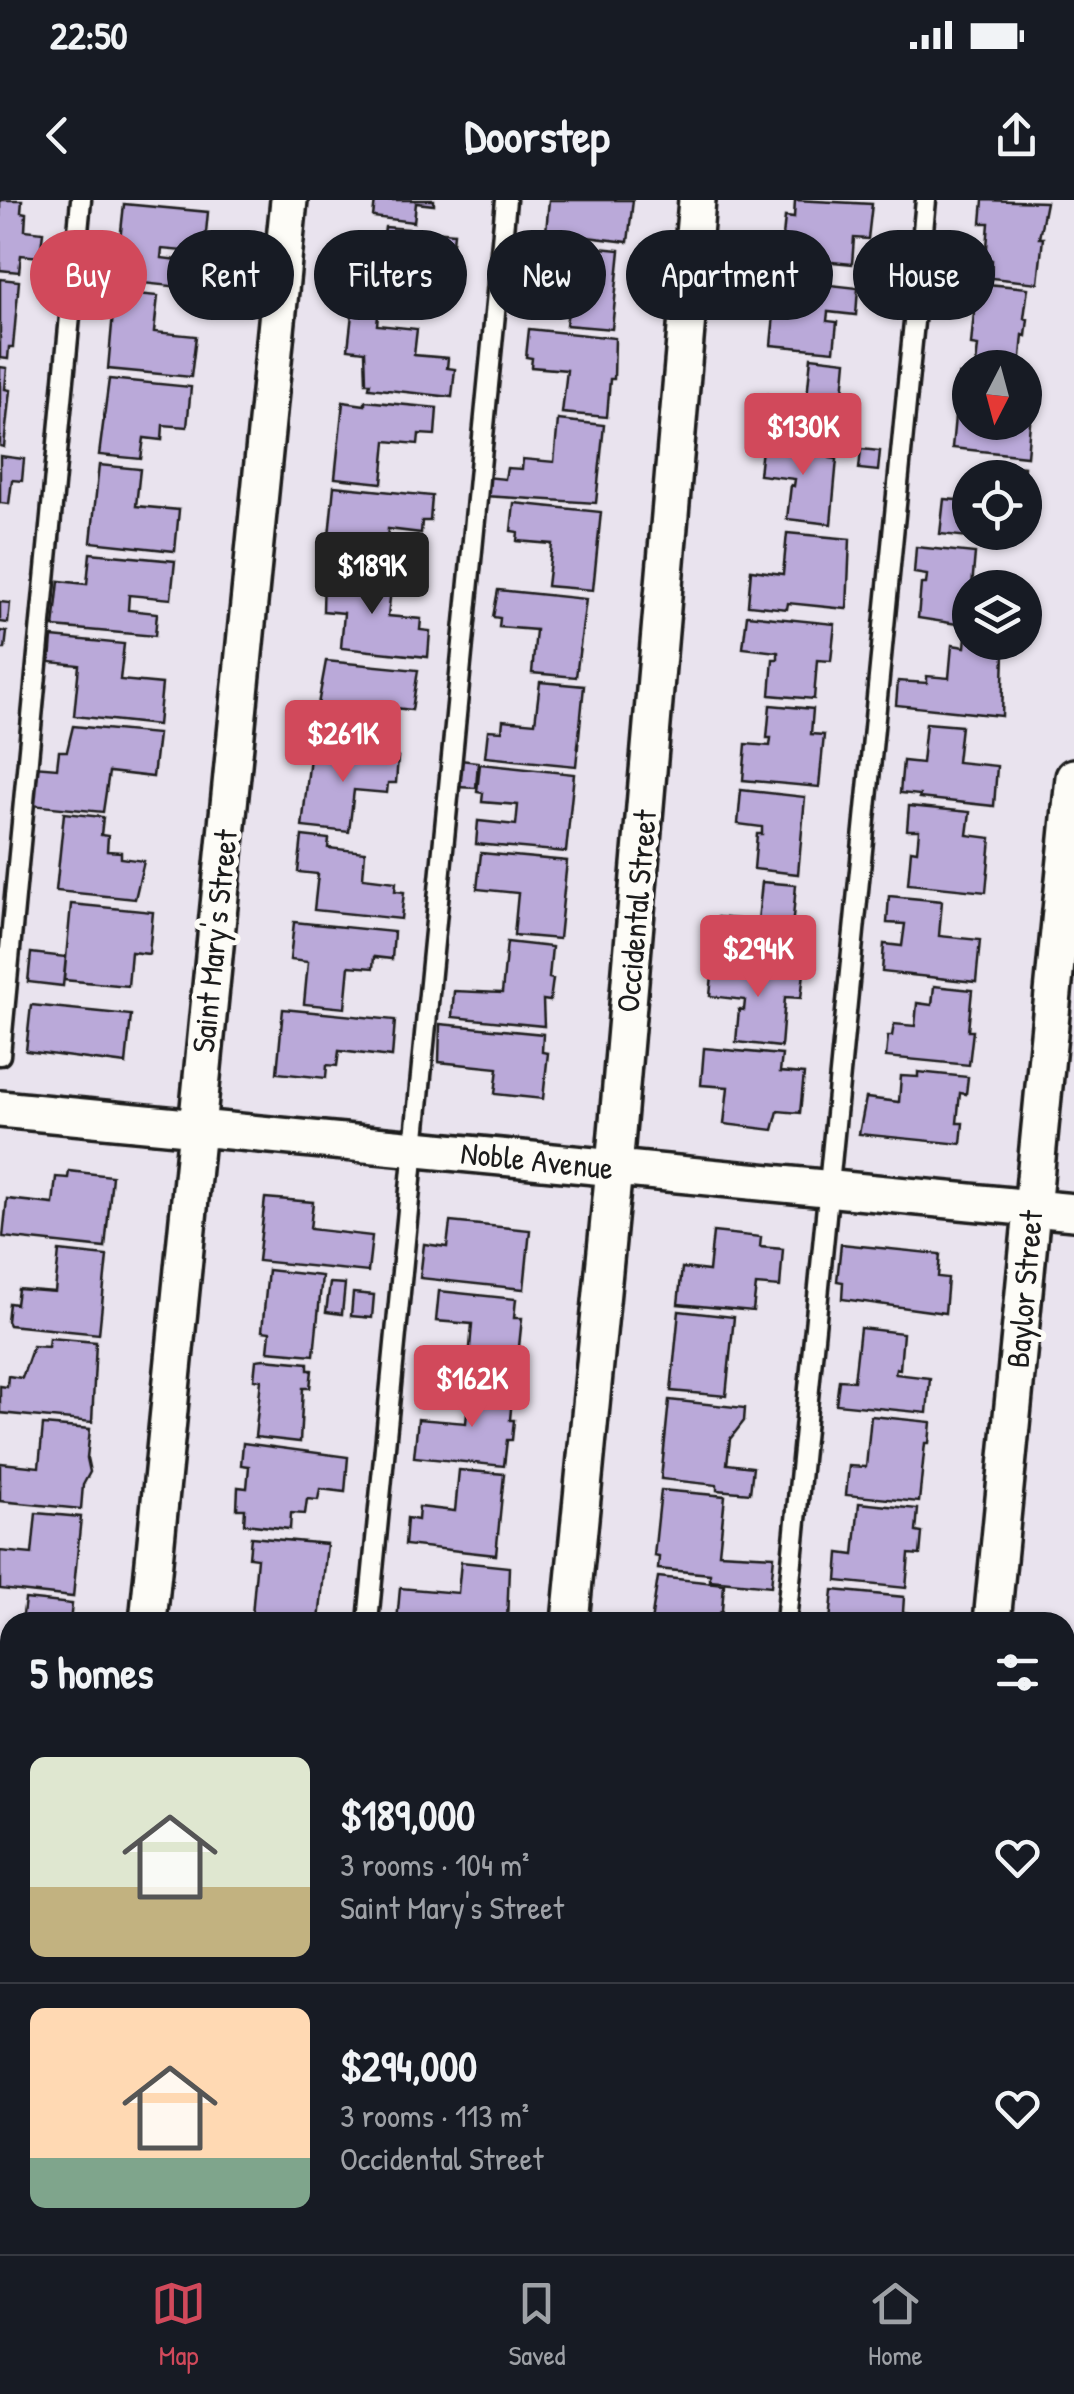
<!DOCTYPE html>
<html lang="en">
<head>
<meta charset="utf-8">
<style>
  :root { --surface:#171b24; --page:#242831; --text:#f1f3f6; --muted:#9ea1a6; --line:#363941; --accent:#d1495b }
  body { margin:0; font-family:"Patrick Hand",sans-serif; background:var(--page); color:var(--text); height:100vh; display:flex; flex-direction:column; font-size:38px; white-space:nowrap }
  * { box-sizing:border-box; margin:0 }
  p { font-size:32px; color:var(--muted) }
  .icon { flex:none; width:55px; height:55px; fill:none; stroke:currentColor; stroke-width:2; stroke-linecap:round; stroke-linejoin:round }
  .map { position:relative; flex:1; overflow:hidden }
  .drawer { position:absolute; left:0px; top:1412px; width:1075px; height:642px; display:flex; flex-direction:column; background:var(--surface); border-radius:30px 30px 0 0; box-shadow:0 2px 8px #0004 }
  .drawer>* { flex:none }
  .banner { position:absolute; left:30px; top:30px; width:1015px; height:90px; display:flex; gap:20px }
  .needle { width:65px; rotate:186deg }
  .buttons { position:absolute; left:952px; top:150px; display:grid; gap:20px }
  .buttons a { display:grid; place-items:center; width:90px; height:90px; border-radius:50%; background:var(--surface); box-shadow:0 2px 8px #0004; font-size:50px }
  .price { position:absolute; translate:-50% -85px; padding:0 22px; border-radius:10px; background:var(--accent); color:#fff; font-size:32px; line-height:65px; filter:drop-shadow(0 2px 5px #0008) }
  .price::after { content:''; position:absolute; left:50%; top:60px; width:30px; height:22px; margin-left:-15px; background:inherit; clip-path:polygon(0 0,100% 0,50% 100%) }
  .price.active { background:#222; color:#fff }
  ul { padding:0; list-style:none }
  li { display:flex; align-items:center; gap:30px; height:250px; padding:0 30px }
  li+li { border-top:2px solid var(--line) }
  li span { display:grid; place-items:center; flex:none; width:280px; height:200px; border-radius:15px; color:#555 }
  li>.icon { margin-inline-start:auto }
  span .icon { width:120px; height:120px; fill:#fffc; stroke-width:1 }
  li b { font-size:42px }
  h2 { display:flex; justify-content:space-between; align-items:center; height:120px; padding:0 30px; font-size:42px }
  .chip { padding:0 35px; border-radius:45px; background:var(--surface); box-shadow:0 2px 8px #0004; font-size:35px; line-height:90px }
  .chip.active { background:var(--accent); color:#fff }
  .status { display:flex; justify-content:space-between; align-items:center; height:70px; padding:0 50px; background:var(--surface); direction:ltr }
  .status svg { height:28px; fill:currentColor }
  header { display:flex; justify-content:space-between; align-items:center; height:130px; padding:0 30px; background:var(--surface); font-size:45px; font-weight:700 }
  .tabs { display:flex; justify-content:space-around; align-items:center; height:140px; border-top:2px solid var(--line); background:var(--surface); font-size:28px; color:var(--muted) }
  .tabs a { display:grid; justify-items:center; gap:5px }
  .tabs .active { color:var(--accent) }
  .map>svg:first-child { display:block }
  .building { fill:#baa9d9; stroke:#1c1c1c; stroke-width:2.5 }
  .lines { fill:none; stroke-linecap:round; stroke-linejoin:round }
  .service-casing { stroke:#1c1c1c; stroke-width:25 }
  .minor-casing { stroke:#1c1c1c; stroke-width:42 }
  .service { stroke:#fdfcf7; stroke-width:18 }
  .minor { stroke:#fdfcf7; stroke-width:35 }
  .labels { text-anchor:middle; dominant-baseline:central; stroke-width:10; stroke-linejoin:round; paint-order:stroke }
  .street-label { font-size:32px; fill:#1c1c1c; stroke:#fdfcf7 }
</style>
</head>
<body>
<div class="status"><b>22:50</b><svg viewBox="0 0 49 12"><path d="M0 12V9h3v3zM5 12V6h3v6zM10 12V3h3v9zM15 12V0h3v12zM26 1h20v11H26zM47 4h2v5h-2z"/></svg></div>
<header><svg class="icon" aria-label="back" viewBox="0 0 24 24"><path d="M15 5l-7 7 7 7"/></svg>Doorstep<svg class="icon" aria-label="share" viewBox="0 0 24 24"><path d="M12 15V3M7 8l5-5 5 5M5 13v7h14v-7"/></svg></header>
<div class="map">
<svg width="1074" height="2054" viewBox="0 0 1074 2054">
  <rect width="100%" height="100%" fill="#e9e3ee"/>
  <filter id="ink" filterUnits="userSpaceOnUse"><feTurbulence type="fractalNoise" baseFrequency=".01" numOctaves="2"/><feDisplacementMap in="SourceGraphic" scale="20" xChannelSelector="R" yChannelSelector="G"/><feConvolveMatrix kernelMatrix="1 2 1 2 8 2 1 2 1" color-interpolation-filters="sRGB"/></filter>
  <g filter="url(#ink)">
    <!-- building -->
    <path class="building" d="M0,0H22L21,12L26,13L25,30L43,32L40,57L21,55L19,72L0,70Z
      M375,0H434V5L416,3L414,22L373,17Z
      M549,0H633L628,42L546,32Z
      M795,0L872,4L868,39L854,38L852,64L781,57L785,17L794,18Z
      M983,0L1046,2L1039,38H1043L1038,83L991,78L992,60L986,59L989,23H981Z
      M124,4L208,12L204,53L162,49L161,58L203,63L200,89L93,78L95,57L118,59Z
      M385,27L454,33L450,71L421,69L412,78L409,109L352,104L359,39L383,42Z
      M528,41L620,50L612,129L566,125L569,103L538,100L541,69L525,68Z
      M779,64L825,69L823,88H830L831,85L858,88L856,115L828,112L827,121L837,122L834,151L771,145Z
      M39,78L54,80L53,95L38,94Z
      M0,79L19,81L13,147H9L8,159L0,158Z
      M967,82L1028,88L1024,118L1028,119L1026,136L1023,135L1020,168L976,164L978,146L971,145L974,112L964,111Z
      M87,84L116,87V92L158,96L154,132L196,136L191,177L108,169L113,113L85,110Z
      M352,114L378,116L377,125L417,129L414,155L448,158L447,168L455,169L452,197L369,188L370,183H366L365,151L348,149Z
      M529,129L615,138L614,179H610L607,217L562,213L567,170L531,167L532,158L526,157Z
      M811,157L846,161L839,237L765,230L768,194L807,198Z
      M0,167L7,168L5,189L10,190L4,247L0,246Z
      M959,175L970,176V222H1025V212H1031L1027,256L952,248Z
      M109,179L191,187L187,227L163,225L162,240L144,238L141,259L99,255Z
      M365,201L437,208L435,235L419,234L418,244L386,241L382,283L335,278L343,202L365,205Z
      M558,220L604,225L596,303L484,296L486,277L505,279L507,268L522,269L523,259L554,262Z
      M763,240L831,247L830,258L837,259L831,324L787,319L791,285L794,286L795,279L759,275Z
      M861,249L880,251L878,271L859,269Z
      M0,256L24,259L22,281L12,280L9,304L0,303Z
      M989,264L1024,267L1023,278H987Z
      M99,265L140,269L136,306L179,310L175,351L91,342Z
      M334,286L432,296L430,321H422L421,333L388,329L384,372L326,366Z
      M944,299L970,301V332H1018L1017,342L940,334Z
      M514,303L601,312L593,390L547,386L552,344L517,341L518,332L511,331Z
      M787,333L850,339L847,409L788,403L787,409L748,405L751,370L783,374Z
      M916,347L975,353L972,387L978,388H970V426L918,418L921,384H926L927,375L914,373Z
      M90,353L175,361L171,399L129,395L128,410L157,413L155,436L54,427L59,381L87,384Z
      M324,373L392,380L388,416L421,419L420,430L430,431L428,457L341,448L344,413L323,411Z
      M498,390L586,399L576,477L532,473L536,430L499,427L500,418L493,417Z
      M0,402L10,403L8,423L0,422Z
      M747,415L835,424L831,461L817,460L814,499L770,495L773,459H778V452L743,448Z
      M0,431L7,432L5,449H0Z
      M966,436H970V442H997L996,451L1004,452L1002,516L896,505L898,481L927,483V476L949,478L952,445L965,447Z
      M52,437L124,444L120,480L162,484L158,525L74,516L79,465L50,462Z
      M326,461L418,470L412,510L378,506L375,546L318,541L321,511L317,510Z
      M540,482L584,486L576,566L485,557L488,530L502,531L503,520L535,523Z
      M770,505L813,509L811,534L824,535L819,587L743,580L746,544L770,546L771,538H767Z
      M926,523L961,526L957,562L997,566L994,606L919,598L920,595L900,593L903,561L922,563Z
      M73,526L158,534L153,577L109,572L103,612L30,605L34,566L57,568L59,551H67Z
      M311,548L398,557L396,583H388L387,593L354,590L349,632L302,627Z
      M460,560L478,562L476,588L457,587Z
      M480,564L574,574L566,652L476,644L478,621L516,625L518,605L482,602L483,593L477,592Z
      M741,590L805,597L798,674L754,669L757,634H762V627L738,624Z
      M909,606L970,612L967,635L991,638L986,692L908,684L911,650L917,651L919,630H907Z
      M64,613L103,617L101,635L108,636L107,651L121,652V658L144,661L135,699L56,691Z
      M302,636L329,639L328,648L365,652L363,678L396,682L395,691L404,692L401,719L314,710L318,674L298,672Z
      M481,653L567,661L559,739L514,735L518,693L477,689Z
      M762,682L796,685L792,729L810,731L807,757L754,752V758L714,754L718,717L758,721Z
      M889,696L942,701L939,736L980,740L976,782L882,772L884,744L902,746L905,724L887,723Z
      M71,704L153,712L149,754L131,752L128,786L64,780Z
      M294,722L394,732L392,759L374,757L373,768L349,766L345,808L304,804L308,762L290,760Z
      M507,742L552,747L549,778L553,779L550,801L543,800L544,826L452,817L454,791L502,793Z
      M31,753L66,757L63,786L28,782Z
      M713,764L804,773L801,798L785,797L781,847L736,842L739,809L744,810L745,800L710,796Z
      M934,786L972,790L968,831H973L969,865L886,857L888,836H892L894,824L915,826L917,803L932,805Z
      M31,805L131,815L126,864L26,851Z
      M283,809L395,820L392,857L339,851L337,866L327,865L326,878L277,873Z
      M440,824L543,834L542,852L548,853L543,899L495,894L498,868L439,862Z
      M704,848L782,855L780,872L804,874L800,913L778,911L773,930L724,924L728,887L701,885Z
      M918,872L968,877L966,894L960,893L957,923H963L961,944L859,934L866,898L899,902L901,876L918,877Z
      M69,971L112,976L105,1048L3,1037L7,999L53,1004L56,977L68,978Z
      M265,998L313,1002L310,1029L372,1036L368,1072L258,1061Z
      M450,1022L530,1030L524,1089L420,1078L424,1044L447,1047Z
      M713,1032L761,1037L760,1047L783,1049L780,1087L756,1085L753,1111L678,1104L682,1068L709,1071Z
      M841,1044L940,1054L938,1077L948,1078L945,1113L842,1099L843,1082L837,1081Z
      M59,1051L107,1056L99,1134L9,1125L7,1121L9,1103L16,1104L18,1089L55,1092Z
      M268,1070L322,1076L314,1155L268,1151L270,1132L262,1131Z
      M330,1083L345,1084L342,1114L326,1112Z
      M439,1091L516,1099L514,1118H522L516,1176L468,1171L472,1124L436,1121Z
      M353,1093L374,1095L372,1118L351,1116Z
      M679,1111L734,1117L726,1196L671,1191Z
      M860,1128L903,1133L900,1169L896,1168L895,1174L930,1178L927,1213L836,1204L839,1180L854,1181Z
      M49,1138L96,1142L92,1222L0,1213V1186L7,1187L8,1176L22,1178L33,1146L48,1147Z
      M264,1159L308,1163V1170H312L310,1188H303L300,1242L255,1237L261,1180L254,1179L256,1160Z
      M470,1182L513,1186L510,1220H514L512,1240H507L504,1266L414,1257L418,1219L466,1223Z
      M669,1200L745,1208L744,1221L730,1239L727,1264L753,1267L750,1293L717,1290V1285L661,1279Z
      M871,1216L931,1222L929,1243H925L919,1302L846,1295L849,1266L866,1267Z
      M43,1225L90,1229L87,1258L90,1272L83,1285L81,1309L0,1301V1263L39,1267Z
      M243,1243L348,1257L345,1292L320,1289L318,1300L307,1299L305,1314L291,1313L290,1329L244,1324L245,1309H237L238,1287L247,1288L249,1266L241,1265Z
      M459,1270L504,1274L496,1355L405,1345L407,1318L418,1320L419,1307L455,1311Z
      M661,1290L725,1296L719,1353L774,1356L771,1386L710,1380V1374L658,1369L659,1357L654,1356Z
      M859,1303L918,1309L916,1332L922,1333L920,1355L909,1354L906,1388L837,1381L839,1353L854,1355Z
      M36,1313L81,1317L73,1397L0,1389V1351L32,1354Z
      M251,1337L327,1344L319,1421L252,1415L257,1358L249,1357Z
      M461,1362L509,1367L507,1422H397L400,1388L458,1393Z
      M658,1377L724,1384L722,1410L713,1422H651Z
      M833,1390L904,1397L903,1412L909,1413L908,1422H854L853,1420V1422H830Z
      M25,1399L72,1404L70,1422H22Z
      M0,1440L10,1441V1478L0,1477Z
      M0,1484L10,1485V1524L0,1523Z
      M1065,1542L1074,1543V1579L1065,1578Z
      M0,1574L10,1575V1640L0,1639Z
      M1065,1588L1074,1589V1665L1065,1664Z
      M0,1645L10,1646V1727L0,1726Z
      M1065,1720L1074,1721V1754L1065,1753Z
      M0,1734L10,1735V1814L0,1813Z
      M1065,1765H1074V1843L1065,1842L1066,1807H1069L1070,1799H1065Z
      M0,1830L10,1831V1896H0Z
      M1065,1854L1074,1855V1925L1065,1924Z
      M1065,1956L1074,1957V2018H1065Z
      M1065,2030L1074,2031V2054H1041L1042,2045H1065Z
      M170,2045H250L249,2054H170Z
      M383,2045H430L429,2054H382Z
      M590,2045H639L638,2054H589Z
      M747,2045H854L853,2054L781,2051V2054H773L746,2051Z"/>
    <g class="lines">
      <!-- service casing -->
      <g class="service-casing">
        <path id="service" d="M0,855L81,0
          M368,1422L506,0
          M786,1422L926,0
          M306,2054L307,2045
          M726,2054L727,2045"/>
      </g>
      <!-- minor casing -->
      <g class="minor-casing">
        <path id="minor" d="M0,909L1074,1012
          M148,1422L289,0
          M570,1422L614,968L697,0
          M992,1422L1074,577
          M0,1992L10,2001
          M62,2045L72,2054
          M509,2054L510,2045
          M932,2054V2045"/>
      </g>
      <!-- service -->
      <use href="#service" class="service"/>
      <!-- minor -->
      <use href="#minor" class="minor"/>
    </g>
  </g>
  <g class="labels">
    <!-- street labels -->
    <g class="street-label">
      <text transform="translate(636 711) rotate(-85)">Occidental Street</text>
      <text transform="translate(214 741) rotate(-84)">Saint Mary's Street</text>
      <text transform="translate(537 960) rotate(6)">Noble Avenue</text>
      <text transform="translate(1024 1089) rotate(-85)">Baylor Street</text>
    </g>
  </g>
</svg>
<div class="buttons">
<a><svg class="needle" viewBox="-14 -14 28 28"><path d="M0-13l5 13h-10z" fill="#e53935"/><path d="M0 13l5-13h-10z" fill="#9ea1a6"/></svg></a>
<a><svg class="icon" aria-label="locate" viewBox="0 0 24 24"><circle cx="12" cy="12" r="6"/><path d="M12 2v4M12 18v4M2 12h4M18 12h4"/></svg></a>
<a><svg class="icon" aria-label="layers" viewBox="0 0 24 24"><path d="M12 4l9 5-9 5-9-5zM3 14l9 5 9-5"/></svg></a>
</div>
<b class="price" style="left:803px;top:278px">$130K</b>
<b class="price active" style="left:372px;top:417px">$189K</b>
<b class="price" style="left:343px;top:585px">$261K</b>
<b class="price" style="left:758px;top:800px">$294K</b>
<b class="price" style="left:472px;top:1230px">$162K</b>
<div class="banner">
<a class="chip active">Buy</a>
<a class="chip">Rent</a>
<a class="chip">Filters</a>
<a class="chip">New</a>
<a class="chip">Apartment</a>
<a class="chip">House</a>
</div>
<section class="drawer">
<h2>5 homes<svg class="icon" aria-label="filters" viewBox="0 0 24 24"><path d="M4 7h16M4 17h16"/><circle cx="9" cy="7" r="2"/><circle cx="15" cy="17" r="2"/></svg></h2>
<ul>
<li><span style="background:linear-gradient(#dfe7d0 65%,#c2b280 0)"><svg class="icon" aria-label="home" viewBox="0 0 24 24"><path d="M3 11l9-7 9 7M6 9v11h12V9"/></svg></span><div><b>$189,000</b><p>3 rooms · 104 m²</p><p>Saint Mary's Street</p></div><svg class="icon" aria-label="heart" viewBox="0 0 24 24"><path d="M12 20l-8-8c-3-5 5-10 8-4 3-6 11-1 8 4z"/></svg></li>
<li><span style="background:linear-gradient(#ffd9b3 75%,#7fa58c 0)"><svg class="icon" aria-label="home" viewBox="0 0 24 24"><path d="M3 11l9-7 9 7M6 9v11h12V9"/></svg></span><div><b>$294,000</b><p>3 rooms · 113 m²</p><p>Occidental Street</p></div><svg class="icon" aria-label="heart" viewBox="0 0 24 24"><path d="M12 20l-8-8c-3-5 5-10 8-4 3-6 11-1 8 4z"/></svg></li>
</ul>
</section>
</div>
<nav class="tabs">
<a class="active"><svg class="icon" aria-label="map" viewBox="0 0 24 24"><path d="M3 6l6-2 6 2 6-2v14l-6 2-6-2-6 2zM9 4v14M15 6v14"/></svg>Map</a>
<a><svg class="icon" aria-label="saved" viewBox="0 0 24 24"><path d="M7 4h10v16l-5-4-5 4z"/></svg>Saved</a>
<a><svg class="icon" aria-label="home" viewBox="0 0 24 24"><path d="M3 11l9-7 9 7M6 9v11h12V9"/></svg>Home</a>
</nav>
</body>
</html>
